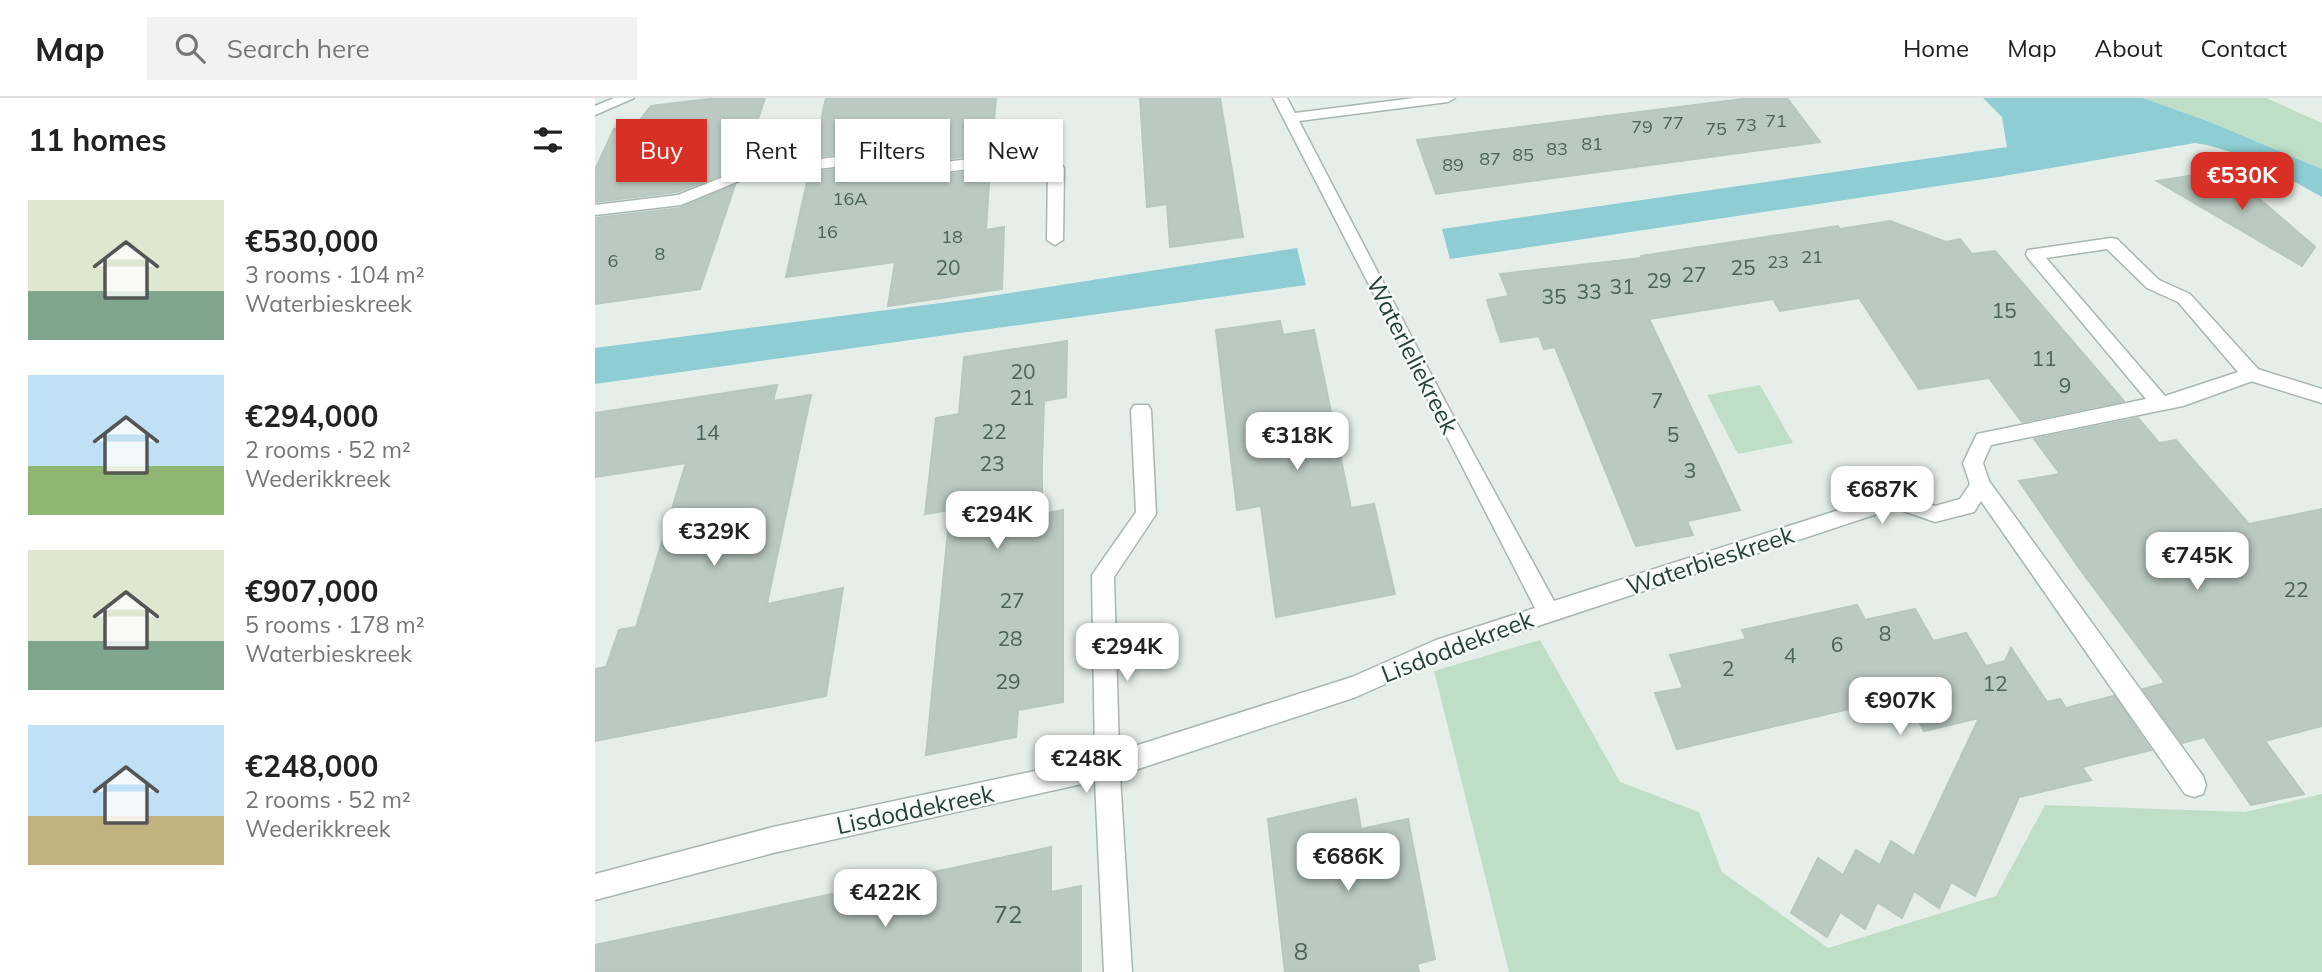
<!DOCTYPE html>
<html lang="en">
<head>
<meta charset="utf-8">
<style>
  :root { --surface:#fff; --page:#f2f2f2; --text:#222; --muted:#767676; --line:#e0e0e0; --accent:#d93025 }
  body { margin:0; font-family:Mulish,sans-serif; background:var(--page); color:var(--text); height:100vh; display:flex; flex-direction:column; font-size:26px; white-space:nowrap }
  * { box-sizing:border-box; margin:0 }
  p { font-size:23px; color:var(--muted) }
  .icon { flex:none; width:38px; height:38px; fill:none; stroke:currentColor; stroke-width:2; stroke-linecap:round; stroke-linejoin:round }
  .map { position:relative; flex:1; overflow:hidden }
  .details { display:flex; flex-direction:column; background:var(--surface); width:595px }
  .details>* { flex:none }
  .hud { position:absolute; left:21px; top:21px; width:665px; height:63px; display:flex; gap:14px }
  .price { position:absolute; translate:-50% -60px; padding:0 16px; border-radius:14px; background:#fff; color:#222; font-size:23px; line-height:46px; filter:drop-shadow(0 2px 4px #0008) }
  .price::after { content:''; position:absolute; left:50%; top:42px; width:21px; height:16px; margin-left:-10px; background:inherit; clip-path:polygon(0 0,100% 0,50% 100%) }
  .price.active { background:var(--accent); color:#fff }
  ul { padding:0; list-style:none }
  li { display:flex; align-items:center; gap:21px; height:175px; padding:0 28px }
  li span { display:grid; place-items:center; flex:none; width:196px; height:140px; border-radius:0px; color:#555 }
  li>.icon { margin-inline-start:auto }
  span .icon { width:84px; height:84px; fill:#fffc; stroke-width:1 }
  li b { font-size:30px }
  h2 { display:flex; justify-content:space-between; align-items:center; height:84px; padding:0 28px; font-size:30px }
  .chip { padding:0 24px; border-radius:0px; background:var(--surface); box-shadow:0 2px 5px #0004; font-size:24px; line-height:63px }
  .chip.active { background:var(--accent); color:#fff }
  header { display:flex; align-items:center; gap:42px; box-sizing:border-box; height:98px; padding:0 35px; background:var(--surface); border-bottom:2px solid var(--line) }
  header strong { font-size:33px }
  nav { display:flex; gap:38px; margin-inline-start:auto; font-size:24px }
  .search { width:490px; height:63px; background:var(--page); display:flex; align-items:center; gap:18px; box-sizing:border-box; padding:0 24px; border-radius:0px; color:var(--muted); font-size:26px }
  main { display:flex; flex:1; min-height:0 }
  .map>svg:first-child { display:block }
  .green { fill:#bedfc5 }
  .water { fill:#8dcdd3 }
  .building { fill:#bac9c2; stroke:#b7c8c0; stroke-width:2 }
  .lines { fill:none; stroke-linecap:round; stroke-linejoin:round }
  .lane-casing { stroke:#a7b7b0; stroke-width:3 }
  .street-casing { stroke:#a7b7b0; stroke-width:3 }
  .lane { fill:#fff; fill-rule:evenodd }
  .street { fill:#fff; fill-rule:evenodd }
  .labels { text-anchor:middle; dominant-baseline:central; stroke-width:5; stroke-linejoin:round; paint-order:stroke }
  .far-number-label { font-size:18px; fill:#4a635a }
  .number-label { font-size:21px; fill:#4a635a }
  .street-label { font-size:24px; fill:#244137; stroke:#f6faf8 }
  .near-number-label { font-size:24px; fill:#4a635a }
</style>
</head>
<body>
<header>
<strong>Map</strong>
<div class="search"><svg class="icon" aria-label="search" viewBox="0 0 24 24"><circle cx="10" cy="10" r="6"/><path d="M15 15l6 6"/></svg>Search here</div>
<nav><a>Home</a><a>Map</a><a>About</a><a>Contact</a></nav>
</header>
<main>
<section class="details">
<h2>11 homes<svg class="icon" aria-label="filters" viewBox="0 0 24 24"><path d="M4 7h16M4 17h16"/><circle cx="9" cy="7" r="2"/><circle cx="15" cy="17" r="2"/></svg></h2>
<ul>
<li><span style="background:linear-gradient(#dfe7d0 65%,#7fa58c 0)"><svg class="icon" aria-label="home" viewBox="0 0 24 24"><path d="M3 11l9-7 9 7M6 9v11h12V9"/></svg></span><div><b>€530,000</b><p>3 rooms · 104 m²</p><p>Waterbieskreek</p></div></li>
<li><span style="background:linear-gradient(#bfe0f5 65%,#8fb573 0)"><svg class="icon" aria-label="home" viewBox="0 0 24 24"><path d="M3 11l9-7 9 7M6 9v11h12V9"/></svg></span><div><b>€294,000</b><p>2 rooms · 52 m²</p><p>Wederikkreek</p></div></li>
<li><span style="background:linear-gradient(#dfe7d0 65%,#7fa58c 0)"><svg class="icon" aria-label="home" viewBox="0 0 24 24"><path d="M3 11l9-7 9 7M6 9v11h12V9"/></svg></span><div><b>€907,000</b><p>5 rooms · 178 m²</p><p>Waterbieskreek</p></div></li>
<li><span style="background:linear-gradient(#bfe0f5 65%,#c2b280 0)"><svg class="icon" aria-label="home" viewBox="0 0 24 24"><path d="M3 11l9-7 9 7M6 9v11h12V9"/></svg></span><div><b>€248,000</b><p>2 rooms · 52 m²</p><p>Wederikkreek</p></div></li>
</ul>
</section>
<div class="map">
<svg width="1727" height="874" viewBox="0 0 1727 874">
  <rect width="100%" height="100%" fill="#e5eee9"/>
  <!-- green -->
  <path class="green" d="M1548,0H1671L1727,25V71L1615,24Z
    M1165,287L1198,345L1143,356L1112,297Z
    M945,542L1025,684L1104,714L1127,774L1233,850L1401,798L1450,707L1650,714L1727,696V874H914L839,573Z"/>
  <!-- water -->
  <path class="water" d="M1388,0H1548L1615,24L1727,71V99C1687,77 1647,52 1600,45L1403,79L855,161L847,131L1412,49L1407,19Z
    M702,150L711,187L0,286V250L376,201Z"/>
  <!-- building -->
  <path class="building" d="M122,0H170L147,69L82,94L0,104V72L19,31L40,28L56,8Z
    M231,0H401L396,55L343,62L287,50L218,59Z
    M545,0H625L648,139L575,149L572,106L552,109Z
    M1155,0H1192L1225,44L841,96L822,42Z
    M287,66L342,78L395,71L391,132L409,129L407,191L293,208L300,164L191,179L214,75Z
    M1631,72L1720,149L1707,168L1562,83Z
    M140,87L105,191L0,206V120L86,110Z
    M1295,123L1351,144L1365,141L1377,156L1400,153L1529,303L1427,324L1394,280L1324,291L1264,200L1185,213L1178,201L1054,221L1145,412L1092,423L1098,437L1041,448L960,249L949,251L944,238L906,244L892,202L914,198L905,176L1047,160L1046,158L1243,128L1245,131Z
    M685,223L688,237L719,232L756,410L779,406L800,496L681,519L666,408L642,412L621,232Z
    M472,243L471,299L449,303L447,365V416L468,412V604L423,612L421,639L331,657L355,412L330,416L341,320L364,316L369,259Z
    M182,287L178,303L216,297L172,506L248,490L231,598L0,643V571L11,569L24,532L41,529L91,365L0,379V315Z
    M1543,320L1564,345L1581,342L1654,426L1727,411V628L1670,643L1709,696L1656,707L1609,639L1587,645L1548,591L1570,585L1484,470L1424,383L1465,376L1439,341Z
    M1262,507L1270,522L1320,511L1338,543L1371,535L1391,568L1410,563L1416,550L1452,604L1465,601L1471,610L1519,598L1556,652L1487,669L1496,682L1424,699L1380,798L1356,784L1344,810L1319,793L1307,820L1282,804L1270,831L1245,814L1232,839L1196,815L1223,760L1248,777L1261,752L1285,767L1296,743L1319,758L1384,620L1329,633L1310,598L1082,651L1060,595L1088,590L1075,557L1151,541L1147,532Z
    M761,701L766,731L813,721L840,861L822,866L824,874H690L673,721Z
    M456,749V794L486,788V874H0V847Z"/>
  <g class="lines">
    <!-- lane casing -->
    <g class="lane-casing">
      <path id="lane" d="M1656,269L1727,291V305L1649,281L1647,276L1649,271Z"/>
    </g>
    <!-- street casing -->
    <g class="street-casing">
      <path id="street" d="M19,0H39L0,17V8Z
        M678,0H692L700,15L819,0H860L853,4L704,23L851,305L959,503L1300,394L1340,408L1365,401L1375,386L1368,365L1382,336L1551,301L1433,160L1431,156L1433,152L1516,140L1522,141L1564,182L1595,196L1663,271L1665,276L1663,281L1588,308L1396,347L1388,365L1394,383L1608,678L1611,687L1608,696L1599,699L1590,696L1386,403L1379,414L1340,424L1300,410L855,557L761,599L525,677L537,874H509L500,683L178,755L0,802V776L178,729L500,660L497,477L541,414L536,312L539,307H553L556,312L561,416L519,479L524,653L757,579L841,542L940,510ZM1512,151L1552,190L1583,204L1643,274L1570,298L1451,160Z
        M443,52L460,57L469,70L468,142L460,147L452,142L453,70L449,63L443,62L343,75L287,63L151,80L86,107L0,117V107L83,97L148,71L287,53L343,65Z"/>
    </g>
    <!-- lane -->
    <use href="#lane" class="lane"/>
    <!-- street -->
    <use href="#street" class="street"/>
  </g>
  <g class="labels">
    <!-- far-number labels -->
    <g class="far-number-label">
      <text x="1181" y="22">71</text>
      <text x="1078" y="24">77</text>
      <text x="1151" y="26">73</text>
      <text x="1047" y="28">79</text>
      <text x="1121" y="30">75</text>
      <text x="997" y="45">81</text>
      <text x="962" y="50">83</text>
      <text x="928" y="56">85</text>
      <text x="895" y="60">87</text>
      <text x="858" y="66">89</text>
      <text x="255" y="100">16A</text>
      <text x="232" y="133">16</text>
      <text x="357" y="138">18</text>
      <text x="65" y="155">8</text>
      <text x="1217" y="158">21</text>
      <text x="18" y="162">6</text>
      <text x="1183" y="163">23</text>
    </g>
    <!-- number labels -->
    <g class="number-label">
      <text x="353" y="169">20</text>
      <text x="1148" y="169">25</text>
      <text x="1099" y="176">27</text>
      <text x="1064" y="182">29</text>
      <text x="1027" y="188">31</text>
      <text x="994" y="193">33</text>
      <text x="959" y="198">35</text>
      <text x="1409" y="212">15</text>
      <text x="1449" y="260">11</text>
      <text x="428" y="273">20</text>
      <text x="1470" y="287">9</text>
      <text x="427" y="299">21</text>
      <text x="1062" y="302">7</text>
      <text x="399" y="333">22</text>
      <text x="112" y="334">14</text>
      <text x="1078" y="336">5</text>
      <text x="397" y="365">23</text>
      <text x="1095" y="372">3</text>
      <text x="1701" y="491">22</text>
      <text x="417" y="502">27</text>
      <text x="1290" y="535">8</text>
      <text x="415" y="540">28</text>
      <text x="1242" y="546">6</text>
      <text x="1195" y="557">4</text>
      <text x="1133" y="570">2</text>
      <text x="413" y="583">29</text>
      <text x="1400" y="585">12</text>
    </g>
    <!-- street labels -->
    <g class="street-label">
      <text transform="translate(818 257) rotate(63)">Waterleliekreek</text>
      <text transform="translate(1115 462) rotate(-18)">Waterbieskreek</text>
      <text transform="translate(862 548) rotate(-21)">Lisdoddekreek</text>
      <text transform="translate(320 711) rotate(-12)">Lisdoddekreek</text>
    </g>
    <!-- near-number labels -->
    <g class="near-number-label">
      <text x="413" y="816">72</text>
      <text x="706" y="853">8</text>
    </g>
  </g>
</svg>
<b class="price active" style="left:1647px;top:114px">€530K</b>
<b class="price" style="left:702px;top:374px">€318K</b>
<b class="price" style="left:1287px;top:428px">€687K</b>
<b class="price" style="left:402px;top:453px">€294K</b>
<b class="price" style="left:119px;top:470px">€329K</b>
<b class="price" style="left:1602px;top:494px">€745K</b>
<b class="price" style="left:532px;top:585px">€294K</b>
<b class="price" style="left:1305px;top:639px">€907K</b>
<b class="price" style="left:491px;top:697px">€248K</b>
<b class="price" style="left:753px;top:795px">€686K</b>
<b class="price" style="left:290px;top:831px">€422K</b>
<div class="hud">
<a class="chip active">Buy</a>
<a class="chip">Rent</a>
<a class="chip">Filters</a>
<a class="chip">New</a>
</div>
</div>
</main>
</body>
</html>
